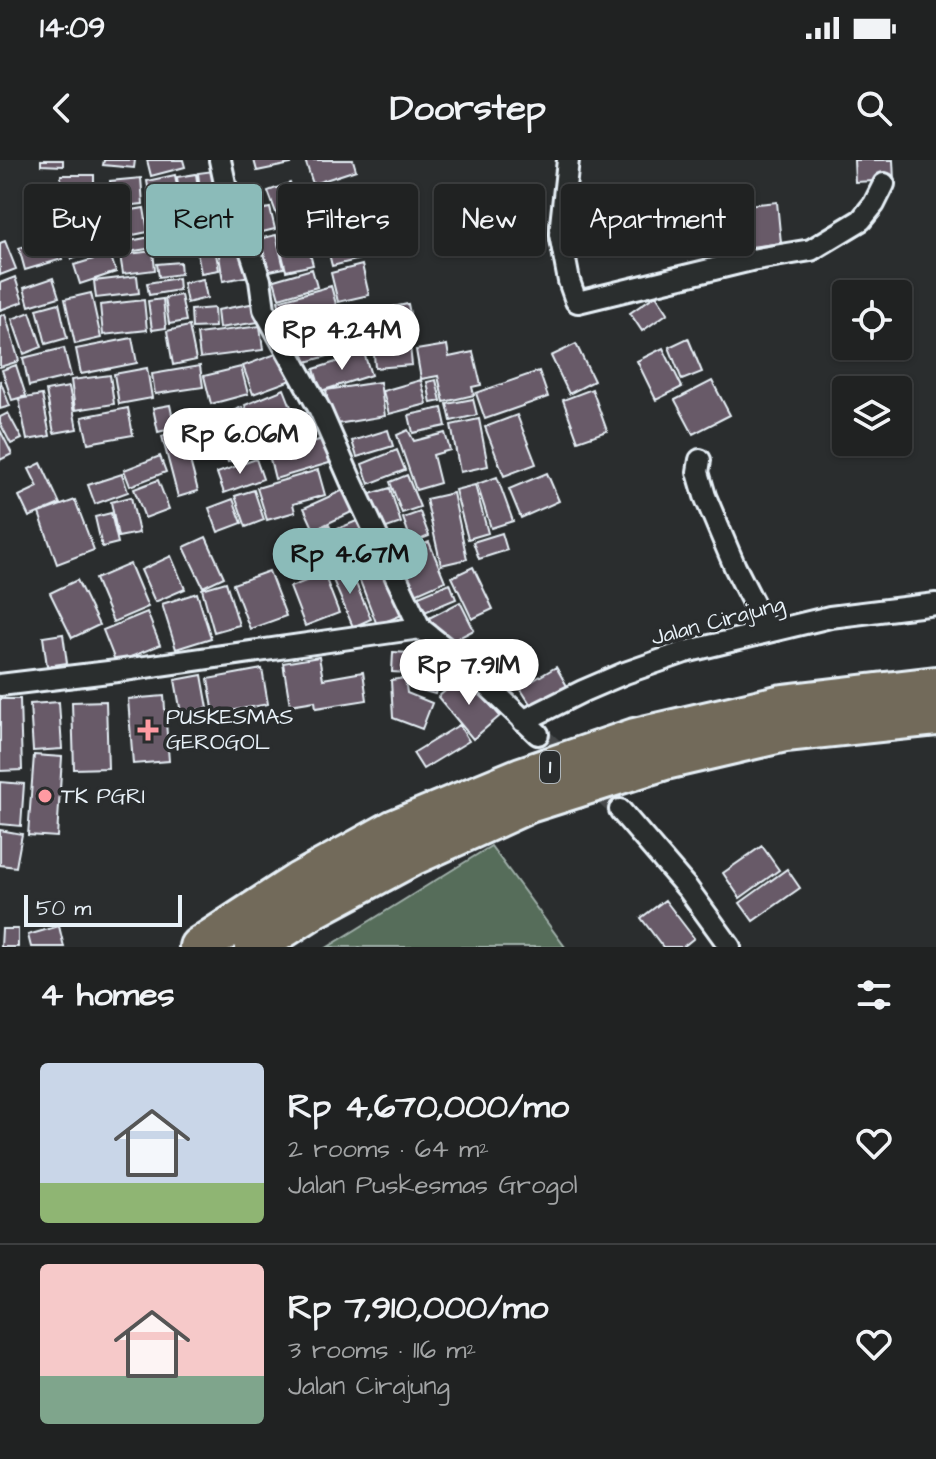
<!DOCTYPE html>
<html lang="en">
<head>
<meta charset="utf-8">
<style>
  :root { --surface:#202222; --page:#282a2a; --text:#f1f3f6; --muted:#a2a4a5; --line:#3d3f40; --accent:#8bbbb9 }
  body { margin:0; font-family:"Architects Daughter",sans-serif; background:var(--page); color:var(--text); height:100vh; display:flex; flex-direction:column; font-size:30px; white-space:nowrap }
  * { box-sizing:border-box; margin:0 }
  p { font-size:26px; color:var(--muted) }
  .icon { flex:none; width:44px; height:44px; fill:none; stroke:currentColor; stroke-width:2; stroke-linecap:round; stroke-linejoin:round }
  .map { position:relative; height:787px; overflow:hidden }
  .details { display:flex; flex-direction:column; background:var(--surface); flex:1 }
  .details>* { flex:none }
  .hud { position:absolute; left:24px; top:24px; width:888px; height:72px; display:flex; gap:16px }
  .buttons { position:absolute; left:832px; top:120px; display:grid; gap:16px }
  .buttons a { display:grid; place-items:center; width:80px; height:80px; border-radius:8px; background:var(--surface); box-shadow:0 2px 6px #0004,0 0 0 2px var(--line); font-size:40px }
  .scale { position:absolute; left:24px; bottom:20px; width:158px; box-sizing:border-box; padding-left:8px; border:4px solid #e8f1f8; border-top:0; font-size:22px; line-height:28px; white-space:nowrap; color:#e8f1f8; -webkit-text-stroke:6px #2a2d2e; paint-order:stroke }
  .price { position:absolute; translate:-50% -68px; padding:0 18px; border-radius:28px; background:#fff; color:#222; font-size:26px; line-height:52px; filter:drop-shadow(0 2px 4px #0008) }
  .price::after { content:''; position:absolute; left:50%; top:48px; width:24px; height:18px; margin-left:-12px; background:inherit; clip-path:polygon(0 0,100% 0,50% 100%) }
  .price.on { background:var(--accent); color:#111 }
  ul { padding:0; list-style:none }
  li { display:flex; align-items:center; gap:24px; height:200px; padding:0 40px }
  li+li { border-top:2px solid var(--line) }
  li span { display:grid; place-items:center; flex:none; width:224px; height:160px; border-radius:8px; color:#555 }
  li>.icon { margin-inline-start:auto }
  span .icon { width:96px; height:96px; fill:#fffc; stroke-width:1 }
  li b { font-size:34px }
  h2 { display:flex; justify-content:space-between; align-items:center; height:96px; padding:0 40px; font-size:34px }
  .tag { padding:0 28px; border-radius:8px; background:var(--surface); box-shadow:0 2px 6px #0004,0 0 0 2px var(--line); font-size:28px; line-height:72px }
  .tag.on { background:var(--accent); color:#111 }
  .status { display:flex; justify-content:space-between; align-items:center; height:56px; padding:0 40px; background:var(--surface); direction:ltr }
  .status svg { height:22px; fill:currentColor }
  header { display:flex; justify-content:space-between; align-items:center; height:104px; padding:0 40px; background:var(--surface); font-size:36px; font-weight:700 }
  .map>svg:first-child { display:block }
  .green { fill:#566d5a; stroke:#9fafa9; stroke-width:2 }
  .building { fill:#675a68; stroke:#e8f1f8; stroke-width:2 }
  .lines { fill:none; stroke-linecap:round; stroke-linejoin:round }
  .street-tunnel { stroke:#464a4c; stroke-width:20; stroke-dasharray:20 10; stroke-linecap:butt }
  .street-casing { stroke:#e8f1f8; stroke-width:26 }
  .highway-casing { stroke:#e8f1f8; stroke-width:44 }
  .street { stroke:#2a2d2e; stroke-width:20 }
  .highway { stroke:#726b5a; stroke-width:38 }
  .poi-dot { fill:#ff9aa2; stroke:#2a2d2e; stroke-width:3 }
  .labels { text-anchor:middle; dominant-baseline:central; stroke-width:7; stroke-linejoin:round; paint-order:stroke }
  .shield { fill:#2a2d2e; stroke:#afb6bb; stroke-width:2 }
  .shield-label { font-size:20px; font-weight:bold; fill:#e8f1f8 }
  .street-label { font-size:22px; fill:#e8f1f8; stroke:#2a2d2e }
  .poi-label { font-size:22px; fill:#e8f1f8; stroke:#2a2d2e; text-anchor:start }
</style>
</head>
<body>
<div class="status"><b>14:09</b><svg viewBox="0 0 49 12"><path d="M0 12V9h3v3zM5 12V6h3v6zM10 12V3h3v9zM15 12V0h3v12zM26 1h20v11H26zM47 4h2v5h-2z"/></svg></div>
<header><svg class="icon" aria-label="back" viewBox="0 0 24 24"><path d="M15 5l-7 7 7 7"/></svg>Doorstep<svg class="icon" aria-label="search" viewBox="0 0 24 24"><circle cx="10" cy="10" r="6"/><path d="M15 15l6 6"/></svg></header>
<div class="map">
<svg width="936" height="787" viewBox="0 0 936 787">
  <rect width="100%" height="100%" fill="#2a2d2e"/>
  <filter id="ink" filterUnits="userSpaceOnUse"><feTurbulence type="fractalNoise" baseFrequency=".0125" numOctaves="2"/><feDisplacementMap in="SourceGraphic" scale="16" xChannelSelector="R" yChannelSelector="G"/><feConvolveMatrix kernelMatrix="1 2 1 2 8 2 1 2 1" color-interpolation-filters="sRGB"/></filter>
  <g filter="url(#ink)">
    <!-- green -->
    <path class="green" d="M491,686L565,787H328Z"/>
    <!-- building -->
    <path class="building" d="M41,0H63V6L41,5Z
      M104,0H135L134,8L103,5Z
      M147,0H183L185,7L151,16Z
      M254,0H290L291,4L257,11Z
      M305,0H353L356,10L313,24Z
      M854,0H893L894,20L855,22Z
      M221,10L228,67L205,70L198,13Z
      M196,14L204,67L184,70L177,17Z
      M61,15H94V33L60,34Z
      M175,15L178,31L150,38L147,21Z
      M141,18L143,44L112,47L110,21Z
      M290,23L303,57L281,66L268,31Z
      M178,35L181,54L154,60L150,41Z
      M108,39L112,63L92,67L88,42Z
      M777,42L781,83L751,87L747,45Z
      M79,48L85,72L65,77L59,53Z
      M144,48L148,72L118,78L114,53Z
      M270,48L275,69L254,74L252,66L240,67L238,54Z
      M55,54L60,73L32,80L27,61Z
      M181,58L185,88L159,92L155,63Z
      M100,70L105,88L72,99L66,81Z
      M353,70L360,99L332,106L325,77Z
      M242,73L250,116L223,121L216,77Z
      M276,75L284,108L261,113L254,80Z
      M151,77L153,88L122,93L119,83Z
      M56,78L62,99L25,110L19,88Z
      M213,78L219,110L201,113L195,81Z
      M306,79L313,105L286,111L280,86Z
      M5,81L16,109L0,115V83Z
      M153,91L155,110L123,114L120,95Z
      M110,94L116,112L80,124L74,105Z
      M180,102L181,114L159,117L157,104Z
      M362,105L369,135L338,142L331,113Z
      M312,109L317,127L279,138L274,120Z
      M137,116L139,133L96,138L94,121Z
      M15,117L23,142L0,150V123Z
      M53,118L59,137L29,146L24,128Z
      M178,118L179,130L149,135L147,123Z
      M203,119L207,138L187,143L183,123Z
      M331,126L340,159L287,174L278,141Z
      M91,133L101,178L75,184L65,139Z
      M181,135L186,161L169,164L165,138Z
      M656,135L668,153L642,171L630,153Z
      M163,139L166,168L152,170L148,141Z
      M144,140L147,170L103,175L100,145Z
      M59,143L67,178L46,184L37,149Z
      M256,143L259,162L219,168L217,150Z
      M408,144L413,169L372,177L367,152Z
      M214,148L215,167L192,168L191,150Z
      M30,152L42,187L24,194L12,159Z
      M5,154L19,201L0,207V156Z
      M360,159L367,185L306,202L299,175Z
      M189,166L196,200L173,205L167,171Z
      M260,166L263,190L200,198L197,174Z
      M409,177L412,205L375,208L373,180Z
      M132,178L137,203L81,214L76,189Z
      M688,178L702,212L682,220L669,187Z
      M576,184L594,221L569,234L551,196Z
      M447,185L449,197L473,192L481,225L472,227L474,235L444,242L438,216L421,219L416,190Z
      M64,188L71,216L29,226L23,198Z
      M663,188L682,227L656,240L637,201Z
      M284,191L294,219L253,234L243,206Z
      M364,193L371,215L321,231L314,209Z
      M16,205L26,236L12,240L2,210Z
      M200,206L203,227L155,234L152,214Z
      M241,207L248,234L211,244L204,216Z
      M147,208L152,238L119,244L114,214Z
      M539,211L548,237L485,259L476,233Z
      M110,215L114,244L75,250L71,220Z
      M0,220L10,246L0,249Z
      M421,220L427,244L389,254L383,231Z
      M436,220L441,241L431,243L427,222Z
      M712,221L730,255L693,274L675,240Z
      M380,222L385,256L331,265L326,230Z
      M69,227L77,269L54,273L46,231Z
      M284,229L293,252L254,268L245,245Z
      M592,229L607,271L578,281L563,240Z
      M42,235L50,276L27,280L19,239Z
      M473,239L477,255L451,261L447,244Z
      M170,245L175,268L158,272L153,248Z
      M242,247L251,270L220,283L211,260Z
      M128,248L133,275L88,283L82,257Z
      M442,248L446,266L413,273L409,255Z
      M309,252L317,272L263,292L256,272Z
      M8,253L22,279L11,284L0,263V257Z
      M517,255L536,304L504,316L485,267Z
      M479,259L488,306L460,312L451,265Z
      M0,270L12,294L0,300Z
      M182,270L198,331L178,337L162,276Z
      M388,270L393,286L357,297L352,281Z
      M408,270L414,281L445,273L450,290L433,295L440,323L416,330L397,275Z
      M251,276L257,293L228,302L222,286Z
      M329,277L336,301L275,319L269,295Z
      M397,290L405,310L369,324L362,304Z
      M160,296L166,312L130,326L124,310Z
      M256,299L263,319L224,333L217,313Z
      M41,303L60,344L29,357L19,336L38,327L29,309Z
      M318,310L325,335L293,344L295,352L267,360L257,328Z
      M547,313L559,341L521,358L509,329Z
      M122,314L128,332L95,344L88,325Z
      M407,315L420,347L402,353L390,322Z
      M497,317L513,361L491,368L477,324Z
      M158,320L169,349L145,358L134,329Z
      M475,325L488,373L468,379L455,330Z
      M348,328L358,349L314,370L304,348Z
      M390,328L401,363L381,370L370,334Z
      M254,330L264,360L246,367L235,336Z
      M453,333L467,399L441,405L426,339Z
      M131,337L139,373L118,377L111,342Z
      M233,339L242,363L218,372L209,348Z
      M75,340L94,390L57,404L39,353Z
      M420,352L429,376L412,383L403,358Z
      M111,353L118,383L102,387L95,357Z
      M366,357L377,384L346,397L335,370Z
      M329,365L344,398L319,410L304,377Z
      M502,373L507,390L479,399L473,382Z
      M206,377L224,417L203,427L184,387Z
      M429,382L445,421L411,436L395,396Z
      M171,396L185,429L155,442L141,410Z
      M382,403L402,455L377,465L357,413Z
      M130,404L148,447L113,462L95,419Z
      M348,405L371,459L353,467L330,413Z
      M473,407L493,449L472,459L452,417Z
      M269,411L286,456L250,469L233,424Z
      M324,414L339,453L305,466L290,427Z
      M77,420L99,465L72,478L50,433Z
      M226,422L239,465L214,472L202,429Z
      M450,423L456,439L420,454L414,438Z
      M197,433L211,478L176,489L162,444Z
      M460,442L474,470L443,486L429,458Z
      M147,452L160,485L116,503L103,470Z
      M63,474L67,503L47,506L43,477Z
      M393,492L409,493L408,513L392,512Z
      M424,494L445,500L435,534L414,528Z
      M319,497L323,519L363,512L367,540L316,548L315,541L290,545L283,503Z
      M556,507L567,526L532,547L520,528Z
      M262,509L268,544L214,554L208,519Z
      M202,515L208,548L181,553L175,520Z
      M464,515L500,556L473,579L438,537Z
      M405,518L407,533L432,543L422,569L393,558L391,520Z
      M164,536L169,601L133,604L128,539Z
      M0,539H20L22,610L0,611Z
      M106,541L108,608L74,609L72,542Z
      M59,542L62,589L33,591L30,544Z
      M459,565L469,581L423,609L413,593Z
      M34,595L62,597L57,677L28,675Z
      M0,622L24,624L21,666L0,664Z
      M0,670L22,674L16,707L0,705Z
      M762,686L779,710L740,738L723,713Z
      M787,709L800,728L753,761L740,743Z
      M665,740L694,778L683,787H663L641,758Z
      M59,766L64,787H31L28,775Z
      M2,769H18V787H1Z"/>
    <g class="lines">
      <!-- street-tunnel -->
      <path class="street-tunnel" d="M538,574L620,650"/>
      <!-- street casing -->
      <g class="street-casing">
        <path id="street" d="M220,0L233,61L236,68L245,74L260,120L264,149L320,250L351,321L420,468L464,503L538,574
          M568,0L560,74L569,121L576,141L578,142L751,100L811,90L861,60L874,44L884,24
          M700,300L698,312L705,336L735,407L768,472
          M0,525L117,511L420,468
          M523,561L583,531L625,513L685,492L830,457L936,444
          M620,650L688,729L730,787"/>
      </g>
      <!-- highway casing -->
      <g class="highway-casing">
        <path id="highway" d="M199,787L299,722L395,669L521,617L635,578L783,544L936,526
          M254,787L315,748L412,696L529,643L665,600L785,572L936,556"/>
      </g>
      <!-- street -->
      <use href="#street" class="street"/>
      <!-- highway -->
      <use href="#highway" class="highway"/>
    </g>
  </g>
  <!-- markers -->
  <g class="poi-dot">
    <path d="M144 558h8v8h8v8h-8v8h-8v-8h-8v-8h8z"/>
    <circle cx="45" cy="636" r="8"/>
  </g>
  <g class="labels">
    <!-- shield labels -->
    <rect class="shield" x="540" y="591" width="20" height="32" rx="6"/>
    <g class="shield-label">
      <text x="550" y="607">1</text>
    </g>
    <!-- street labels -->
    <g class="street-label">
      <text transform="translate(718 461) rotate(-15)">Jalan Cirajung</text>
    </g>
    <!-- poi labels -->
    <g class="poi-label">
      <text x="166" y="557">PUSKESMAS<tspan x="166" dy="25">GEROGOL</tspan></text>
      <text x="61" y="636">TK PGRI</text>
    </g>
  </g>
</svg>
<div class="buttons">
<a><svg class="icon" aria-label="locate" viewBox="0 0 24 24"><circle cx="12" cy="12" r="6"/><path d="M12 2v4M12 18v4M2 12h4M18 12h4"/></svg></a>
<a><svg class="icon" aria-label="layers" viewBox="0 0 24 24"><path d="M12 4l9 5-9 5-9-5zM3 14l9 5 9-5"/></svg></a>
</div>
<div class="scale">50 m</div>
<b class="price" style="left:342px;top:212px">Rp 4.24M</b>
<b class="price" style="left:240px;top:316px">Rp 6.06M</b>
<b class="price on" style="left:350px;top:436px">Rp 4.67M</b>
<b class="price" style="left:469px;top:547px">Rp 7.91M</b>
<div class="hud">
<a class="tag">Buy</a>
<a class="tag on">Rent</a>
<a class="tag">Filters</a>
<a class="tag">New</a>
<a class="tag">Apartment</a>
</div>
</div>
<section class="details">
<h2>4 homes<svg class="icon" aria-label="filters" viewBox="0 0 24 24"><path d="M4 7h16M4 17h16"/><circle cx="9" cy="7" r="2"/><circle cx="15" cy="17" r="2"/></svg></h2>
<ul>
<li><span style="background:linear-gradient(#c9d6e8 75%,#8fb573 0)"><svg class="icon" aria-label="home" viewBox="0 0 24 24"><path d="M3 11l9-7 9 7M6 9v11h12V9"/></svg></span><div><b>Rp 4,670,000/mo</b><p>2 rooms · 64 m²</p><p>Jalan Puskesmas Grogol</p></div><svg class="icon" aria-label="heart" viewBox="0 0 24 24"><path d="M12 20l-8-8c-3-5 5-10 8-4 3-6 11-1 8 4z"/></svg></li>
<li><span style="background:linear-gradient(#f6c9c9 70%,#7fa58c 0)"><svg class="icon" aria-label="home" viewBox="0 0 24 24"><path d="M3 11l9-7 9 7M6 9v11h12V9"/></svg></span><div><b>Rp 7,910,000/mo</b><p>3 rooms · 116 m²</p><p>Jalan Cirajung</p></div><svg class="icon" aria-label="heart" viewBox="0 0 24 24"><path d="M12 20l-8-8c-3-5 5-10 8-4 3-6 11-1 8 4z"/></svg></li>
</ul>
</section>
</body>
</html>
